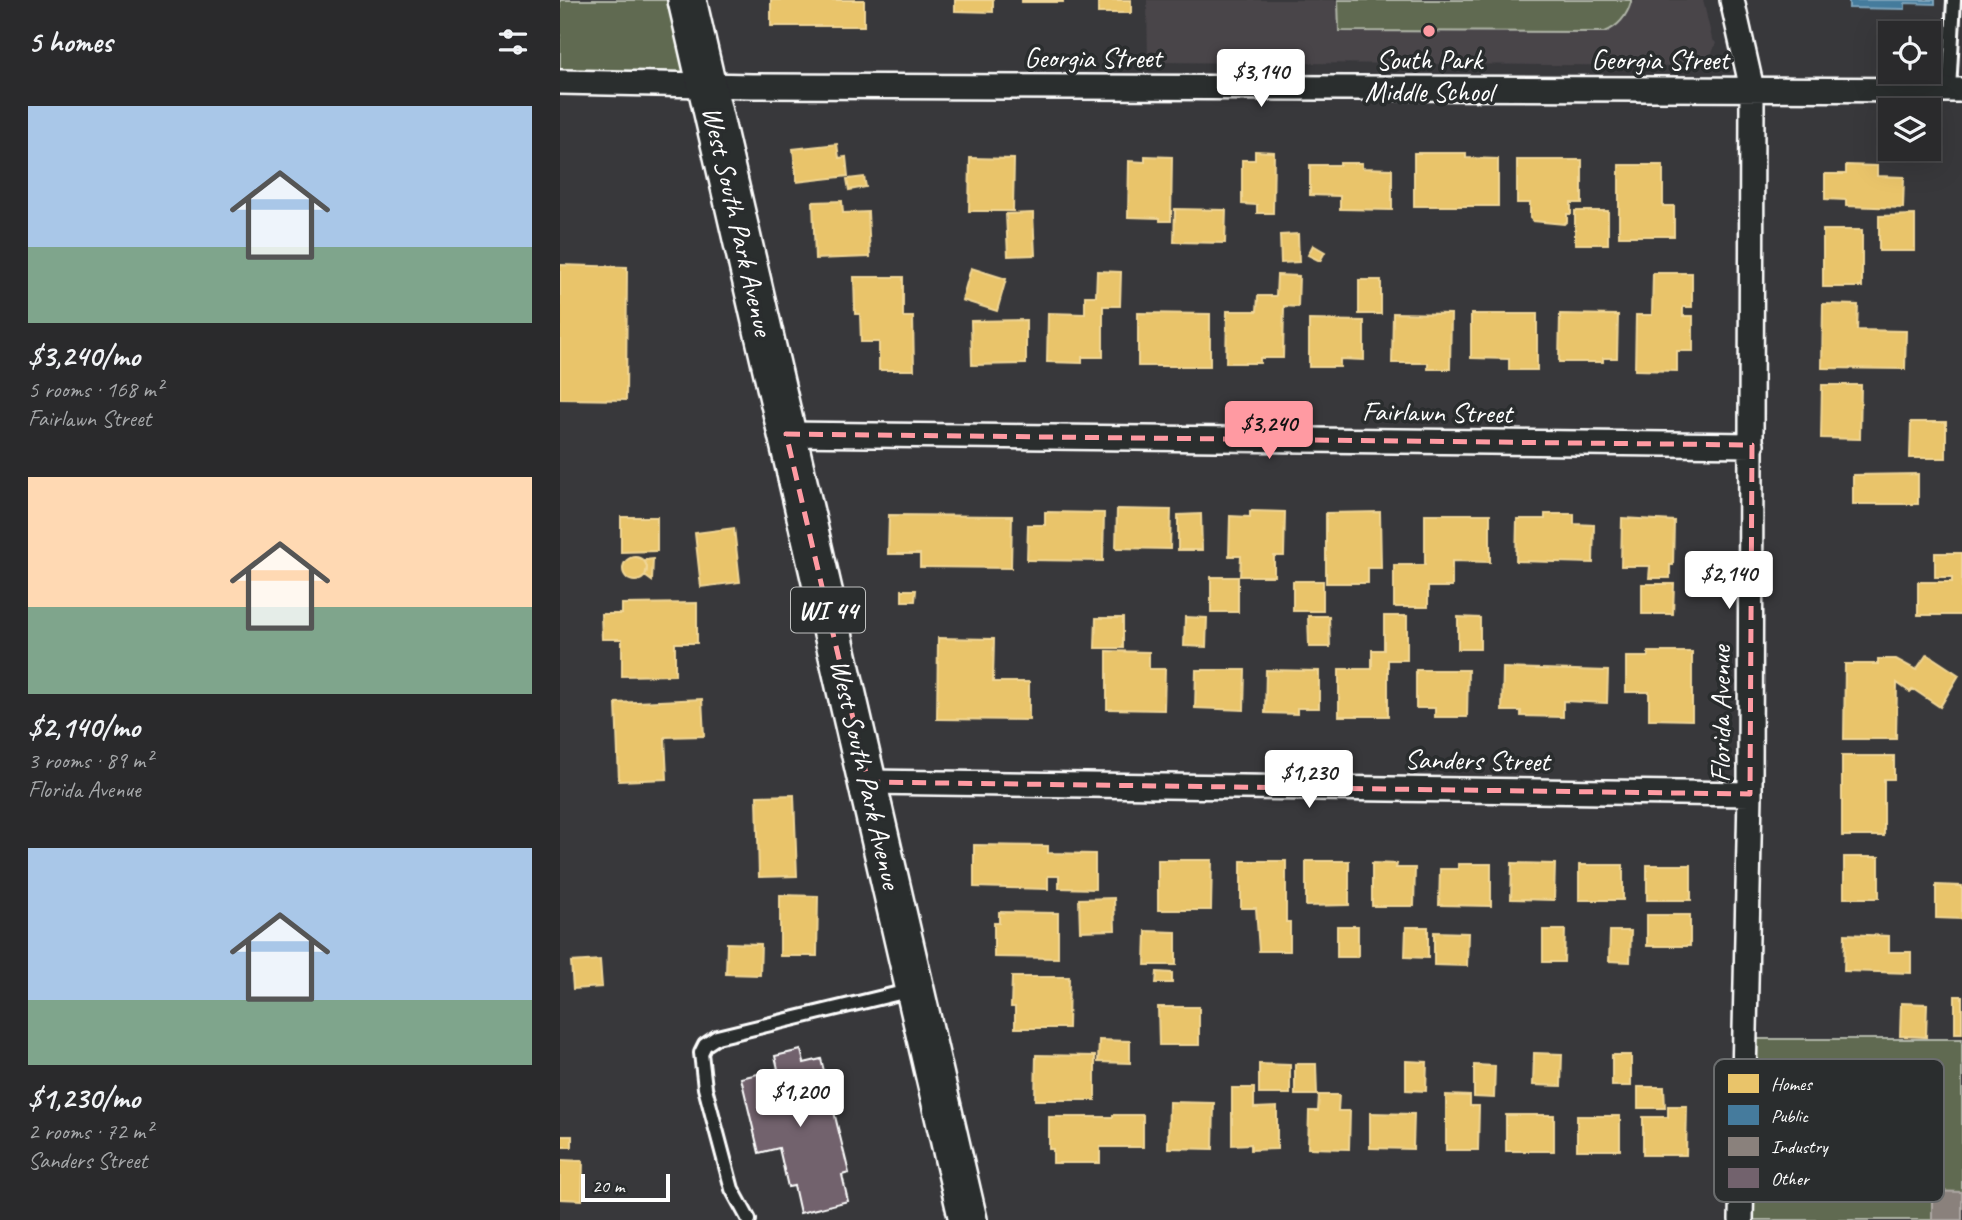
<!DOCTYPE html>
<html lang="en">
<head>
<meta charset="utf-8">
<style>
  :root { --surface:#2a2a2c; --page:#363638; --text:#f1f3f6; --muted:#a5a7a9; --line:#464648; --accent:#ff9aa2 }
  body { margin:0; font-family:Caveat,sans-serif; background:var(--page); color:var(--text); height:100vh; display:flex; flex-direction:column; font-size:26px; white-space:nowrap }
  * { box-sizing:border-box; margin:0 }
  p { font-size:23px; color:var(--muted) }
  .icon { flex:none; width:38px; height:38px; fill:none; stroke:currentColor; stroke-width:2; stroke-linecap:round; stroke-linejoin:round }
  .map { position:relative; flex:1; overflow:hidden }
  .sheet { display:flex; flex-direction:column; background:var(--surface); width:560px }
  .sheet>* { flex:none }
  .fabs { position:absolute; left:1318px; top:21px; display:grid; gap:14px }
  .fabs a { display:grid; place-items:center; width:63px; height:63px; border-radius:0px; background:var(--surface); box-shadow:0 7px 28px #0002,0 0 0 2px var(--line); font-size:35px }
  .scale { position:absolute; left:21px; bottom:18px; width:89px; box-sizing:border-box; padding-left:7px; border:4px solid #fff; border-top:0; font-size:19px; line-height:24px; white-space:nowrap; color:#fff; -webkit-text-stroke:5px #2a2d2e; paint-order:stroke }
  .price { position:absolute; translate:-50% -60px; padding:0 16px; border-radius:7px; background:#fff; color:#222; font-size:23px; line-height:46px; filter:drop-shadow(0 2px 4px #0008) }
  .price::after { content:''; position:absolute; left:50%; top:42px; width:21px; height:16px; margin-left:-10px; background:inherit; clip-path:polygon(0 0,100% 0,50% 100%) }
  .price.active { background:var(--accent); color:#111 }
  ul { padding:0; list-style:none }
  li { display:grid; align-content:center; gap:14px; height:371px; padding:0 28px }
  li span { display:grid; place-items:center; height:217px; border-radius:0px; color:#555 }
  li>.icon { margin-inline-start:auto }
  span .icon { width:126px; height:126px; fill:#fffc; stroke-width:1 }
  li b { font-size:30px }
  h2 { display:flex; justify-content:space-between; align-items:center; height:84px; padding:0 28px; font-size:30px }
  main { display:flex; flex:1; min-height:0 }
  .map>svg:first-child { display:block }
  .built { fill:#49454a }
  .green { fill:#616b51; stroke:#b0b5a8; stroke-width:2 }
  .homes { fill:#e9c46a; stroke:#f0d697; stroke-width:2 }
  .public { fill:#457b9d; stroke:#7da3ba; stroke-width:2 }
  .industry { fill:#8a817c; stroke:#ada7a3; stroke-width:2 }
  .building { fill:#72626d; stroke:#fff; stroke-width:2 }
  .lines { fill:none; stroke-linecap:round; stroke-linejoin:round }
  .lane-casing { stroke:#fff; stroke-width:18 }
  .street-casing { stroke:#fff; stroke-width:28 }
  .primary-casing { stroke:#fff; stroke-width:42 }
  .lane { stroke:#2a2d2e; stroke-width:12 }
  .street { stroke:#2a2d2e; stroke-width:23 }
  .primary { stroke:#2a2d2e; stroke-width:37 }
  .marked { fill:none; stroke:#ff9aa2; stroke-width:5; stroke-dasharray:14 9; stroke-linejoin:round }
  .poi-dot { fill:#ff9aa2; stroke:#2a2d2e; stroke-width:2.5 }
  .labels { text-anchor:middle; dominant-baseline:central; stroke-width:7; stroke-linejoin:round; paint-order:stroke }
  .shield { fill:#2a2d2e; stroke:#bfc0c0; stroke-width:2 }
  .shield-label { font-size:26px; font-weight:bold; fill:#fff }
  .street-label { font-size:28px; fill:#fff; stroke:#2a2d2e }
  .poi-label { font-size:28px; fill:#fff; stroke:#2a2d2e }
  .key { fill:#2a2d2e; stroke:#6a6c6d; stroke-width:2 }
  .key-label { font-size:19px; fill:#fff }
</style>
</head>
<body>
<main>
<section class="sheet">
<h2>5 homes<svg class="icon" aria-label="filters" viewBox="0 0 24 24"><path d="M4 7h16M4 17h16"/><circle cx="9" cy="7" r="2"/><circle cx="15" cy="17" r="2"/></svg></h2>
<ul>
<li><span style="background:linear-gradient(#a9c7e8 65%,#7fa58c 0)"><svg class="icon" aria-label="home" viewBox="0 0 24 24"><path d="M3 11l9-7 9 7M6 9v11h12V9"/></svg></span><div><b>$3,240/mo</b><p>5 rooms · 168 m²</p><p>Fairlawn Street</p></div></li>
<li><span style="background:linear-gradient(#ffd9b3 60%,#7fa58c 0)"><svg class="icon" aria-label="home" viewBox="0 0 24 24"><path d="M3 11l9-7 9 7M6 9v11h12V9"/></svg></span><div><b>$2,140/mo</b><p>3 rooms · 89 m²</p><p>Florida Avenue</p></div></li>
<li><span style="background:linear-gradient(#a9c7e8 70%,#7fa58c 0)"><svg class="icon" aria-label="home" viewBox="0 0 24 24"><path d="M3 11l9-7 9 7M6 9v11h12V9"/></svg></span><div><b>$1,230/mo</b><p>2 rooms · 72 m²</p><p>Sanders Street</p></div></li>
</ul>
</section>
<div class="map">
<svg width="1402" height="1220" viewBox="0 0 1402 1220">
  <rect width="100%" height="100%" fill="#38383b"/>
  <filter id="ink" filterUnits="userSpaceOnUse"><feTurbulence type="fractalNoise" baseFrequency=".0143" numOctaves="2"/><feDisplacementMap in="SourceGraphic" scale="14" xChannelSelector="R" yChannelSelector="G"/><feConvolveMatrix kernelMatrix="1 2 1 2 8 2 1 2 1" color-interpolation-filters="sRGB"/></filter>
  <g filter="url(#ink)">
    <!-- built -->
    <path class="built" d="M587,0H1143L1152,39L1156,43L1150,58L1139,66L588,62Z"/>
    <!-- green -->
    <path class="green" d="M0,0H128L147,85L0,82Z
      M778,0H1071V2C1067,16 1059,26 1045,32L779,31Z
      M1185,1039H1402V1220H1183Z"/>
    <!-- homes -->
    <path class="homes" d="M211,0H304V26H211Z
      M395,0H433V12L395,11Z
      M462,0H503V2H462Z
      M538,0H571V13H538Z
      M277,144L279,158L286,157L288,176L237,182L233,149Z
      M695,151L714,152L713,213H697V205L682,204V160H695Z
      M854,153H906V158L938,159V206H854Z
      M585,156L612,157L611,221H600V218L568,217L569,161L585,162Z
      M410,158L454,159L453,211H409Z
      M957,160H1022V203H1011V214H1007V221L1004,224L973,221L970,218V203H957Z
      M780,163H802V168L832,169V210L780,209V196L750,195V165H780Z
      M1059,165H1103V206H1114V236H1059Z
      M1286,165L1317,166V176L1344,177L1343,208L1286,206V200L1265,199V174H1286Z
      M304,177L306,187L289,190L287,179Z
      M282,201L283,213L308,212L310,257L255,259L253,202Z
      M615,209L666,210L665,243L614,242Z
      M1015,211H1048V244H1015Z
      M473,213L475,255L448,256L446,214Z
      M1355,215V251H1319V216Z
      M1263,230H1302V287H1263Z
      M738,234L739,262L721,263L720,235Z
      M753,245L765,252L760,261L748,255Z
      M0,265L67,267L66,400L0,399Z
      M411,268L446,279L437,311L402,300Z
      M537,271L561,272L560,306H543V357H522V363L487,362L488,313L525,314V296H536Z
      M1093,273H1132V307H1123V316H1133V351H1117V371L1075,370L1076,315H1092Z
      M717,275L739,276L738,307L724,306L723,358H700V363H666L667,311H697L698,296H716Z
      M294,277H343V317H353L354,370H319V342H301L300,314H295Z
      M799,280H821V314H799Z
      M1263,304L1298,305L1297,330L1346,331L1345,369L1262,368Z
      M578,313L650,314V366H578Z
      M833,313L891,314L890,369H868V363H832Z
      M911,314H977V370H949V359L911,358Z
      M1000,314L1058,315L1057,358H1043V362H999Z
      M466,320V364L412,365L411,321Z
      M749,320L804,321V360L780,359V367H749Z
      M1262,385H1301L1300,439L1261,438Z
      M1351,422H1386V458H1350Z
      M1358,474V504H1293V475Z
      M557,509L611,510L610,549L556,548Z
      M690,511L725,512L724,556H714V576H680L681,556H669L670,516L690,517Z
      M485,512L544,513L543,561L467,560L468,525H485Z
      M820,512L821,568H808V583H766V513Z
      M641,514L642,550H618V515Z
      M865,514H930V562L892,561V587H868V607H834V565H865Z
      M985,514H1014V524L1034,525L1033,563L956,561L957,519H985Z
      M329,515L452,516L451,568L360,567V554H328Z
      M61,517H97V551L61,552Z
      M1062,518L1114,521L1113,565H1110V578H1089L1090,566H1061Z
      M174,528L180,582L141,587L135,533Z
      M1375,553H1402V615H1358V582H1392V577H1375Z
      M63 569a12 12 0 1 1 24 0a12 12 0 1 1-24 0Z
      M93,559L92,581L85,576L87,567L84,560Z
      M651,577H678V612H651Z
      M733,581H763V611H733Z
      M1082,584H1114L1113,614H1082Z
      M342,590H356L355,601H342Z
      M137,603V643H115V675L62,676V639H42L41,614H62V604Z
      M748,616H769L770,647H749Z
      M824,616H847V660H828V716H779V669H812V650H824Z
      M625,617L647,618L646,647L624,646Z
      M898,617L920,618V649H898Z
      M536,618H563V648H535Z
      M378,638L434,639L433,682H469V720L377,719Z
      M547,651L589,652V669H605L604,710L547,709Z
      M1088,652H1132V720L1089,719V692H1066V657H1088Z
      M1367,654L1399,675L1380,707L1353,689L1350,692L1337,683L1336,739H1284L1285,664H1318V659H1336L1356,670Z
      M943,668L1048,671L1047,703L1003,701V717L961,716V711H942Z
      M636,670H685L684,710L635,708Z
      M706,670L759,671V708H737V714L705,713Z
      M856,670H908L907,717H875V708H856Z
      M142,699L144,736L105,737L107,779L59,781L56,703Z
      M1282,756H1334V779H1324V836H1282Z
      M234,795L237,876L199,877L197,796Z
      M414,845L488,846V853L535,854V889L499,888V876H488V889L414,887Z
      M1284,857H1319V898H1284Z
      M598,860H652L651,910H598Z
      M681,861H726V922H730V951H699L696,908H681Z
      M746,861H789V905L746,906Z
      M812,863L837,864L836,868H855L854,906H812Z
      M952,863L995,864L994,900L951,899Z
      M898,864H931V906L879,905L880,869H898Z
      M1019,865H1063V900H1019Z
      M1087,865H1131V900H1087Z
      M1376,885L1402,886V919L1376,918Z
      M220,895L258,896L257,956H220Z
      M554,898L555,930L520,931L519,899Z
      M439,912L498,913V958L434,957V923H439Z
      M1087,915H1130V946H1087Z
      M777,926H798V957H777Z
      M846,927H868V958L845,957Z
      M983,930H1005L1004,962H983Z
      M586,931L616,932V965H585Z
      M1050,931H1071L1070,962L1049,961Z
      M874,932L908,933L907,966L874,965Z
      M1285,934L1329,936V952H1351V973L1284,971Z
      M167,943L201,944L200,975L166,974Z
      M40,960L42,987L13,989L11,962Z
      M597,972L612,973V983H596Z
      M452,977H509L508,1028H455V1007H451Z
      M1395,996H1402V1033H1395Z
      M1341,1003L1367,1004L1366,1037L1340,1036Z
      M598,1007H639V1045H599Z
      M539,1040L570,1041V1063L538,1062Z
      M974,1053L1002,1054L1001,1086L973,1085Z
      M476,1055L535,1056V1100H475Z
      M1052,1055H1071V1086H1052Z
      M846,1061L867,1062L866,1091L846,1090Z
      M699,1064L730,1065V1094H699Z
      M735,1064H756L757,1095H735Z
      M914,1065L935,1066L934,1098L914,1097Z
      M1078,1087H1104L1105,1108H1078Z
      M672,1088H694V1108L717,1107V1149L691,1150V1144L672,1145Z
      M759,1095H779L778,1111H790L789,1149L748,1148L749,1111H758Z
      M886,1095L910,1096V1106H919L918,1150H886Z
      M609,1102L654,1103L653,1149L608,1148Z
      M1108,1106H1127L1126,1155H1083V1117H1108Z
      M810,1113L854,1114L853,1149L810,1148Z
      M553,1115H583V1147H540V1163H493V1149H489V1117H553Z
      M946,1115H994V1151H946Z
      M1017,1116H1060V1150H1017Z
      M1,1136H12V1147H1Z
      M0,1160L23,1161L22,1200L0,1199Z"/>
    <!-- public -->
    <path class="public" d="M1289,0H1375V4L1345,3V9L1289,8Z"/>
    <!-- industry -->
    <path class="industry" d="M1372,1191L1402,1192V1220H1372Z"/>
    <!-- building -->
    <path class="building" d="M241,1050L244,1063L261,1059L289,1173L282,1175L288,1201L240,1213L234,1186L228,1187L219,1148L199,1153L181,1078L218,1069L215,1056Z"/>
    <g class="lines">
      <!-- lane casing -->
      <g class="lane-casing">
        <path id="lane" d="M1389,90L1394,0
          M189,1220L172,1189L145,1088L141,1053L145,1045L157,1037L352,990"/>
      </g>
      <!-- street casing -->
      <g class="street-casing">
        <path id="street" d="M1172,0L1192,89L1190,794L1181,1220
          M0,82L192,86L1402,90
          M226,434L1192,445
          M308,782L1190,794"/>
      </g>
      <!-- primary casing -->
      <g class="primary-casing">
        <path id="primary" d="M127,0L408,1220"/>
      </g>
      <!-- lane -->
      <use href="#lane" class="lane"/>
      <!-- street -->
      <use href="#street" class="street"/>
      <!-- primary -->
      <use href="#primary" class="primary"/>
    </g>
  </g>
  <!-- marked area -->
  <path class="marked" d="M226,434L1192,445L1190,794L308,782Z"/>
  <!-- markers -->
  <circle class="poi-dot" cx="869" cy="31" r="7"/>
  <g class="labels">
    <!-- shield labels -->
    <rect class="shield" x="231" y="587.5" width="74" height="45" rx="5"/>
    <g class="shield-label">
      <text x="268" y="610">WI 44</text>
    </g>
    <!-- street labels -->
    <g class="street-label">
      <text x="533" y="57">Georgia Street</text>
      <text x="1100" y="59">Georgia Street</text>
      <text transform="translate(178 221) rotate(77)">West South Park Avenue</text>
      <text transform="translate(877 412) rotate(1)">Fairlawn Street</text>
      <text transform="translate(1160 714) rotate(-90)">Florida Avenue</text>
      <text transform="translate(917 760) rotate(1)">Sanders Street</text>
      <text transform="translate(306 774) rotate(77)">West South Park Avenue</text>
    </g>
    <!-- poi labels -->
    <g class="poi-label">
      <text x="869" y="59">South Park<tspan x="869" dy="32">Middle School</tspan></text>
    </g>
  </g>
  <!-- legend -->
  <rect x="1154" y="1059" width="230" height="143" rx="10" class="key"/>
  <rect x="1168" y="1074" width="31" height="19" fill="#e9c46a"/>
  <rect x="1168" y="1105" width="31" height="20" fill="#457b9d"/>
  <rect x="1168" y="1137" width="31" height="19" fill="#8a817c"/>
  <rect x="1168" y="1168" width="31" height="20" fill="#72626d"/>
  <g class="key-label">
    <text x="1211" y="1090">Homes</text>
    <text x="1211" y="1122">Public</text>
    <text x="1211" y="1153">Industry</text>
    <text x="1211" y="1185">Other</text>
  </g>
</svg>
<div class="fabs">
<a><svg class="icon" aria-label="locate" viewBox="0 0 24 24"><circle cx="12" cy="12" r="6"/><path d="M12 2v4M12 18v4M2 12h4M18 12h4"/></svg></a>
<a><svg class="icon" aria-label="layers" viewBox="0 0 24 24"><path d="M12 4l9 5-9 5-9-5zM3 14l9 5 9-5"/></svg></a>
</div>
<div class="scale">20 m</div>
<b class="price" style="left:701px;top:109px">$3,140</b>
<b class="price active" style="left:709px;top:461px">$3,240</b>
<b class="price" style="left:1169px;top:611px">$2,140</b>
<b class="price" style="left:749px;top:810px">$1,230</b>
<b class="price" style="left:240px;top:1129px">$1,200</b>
</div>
</main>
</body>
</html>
